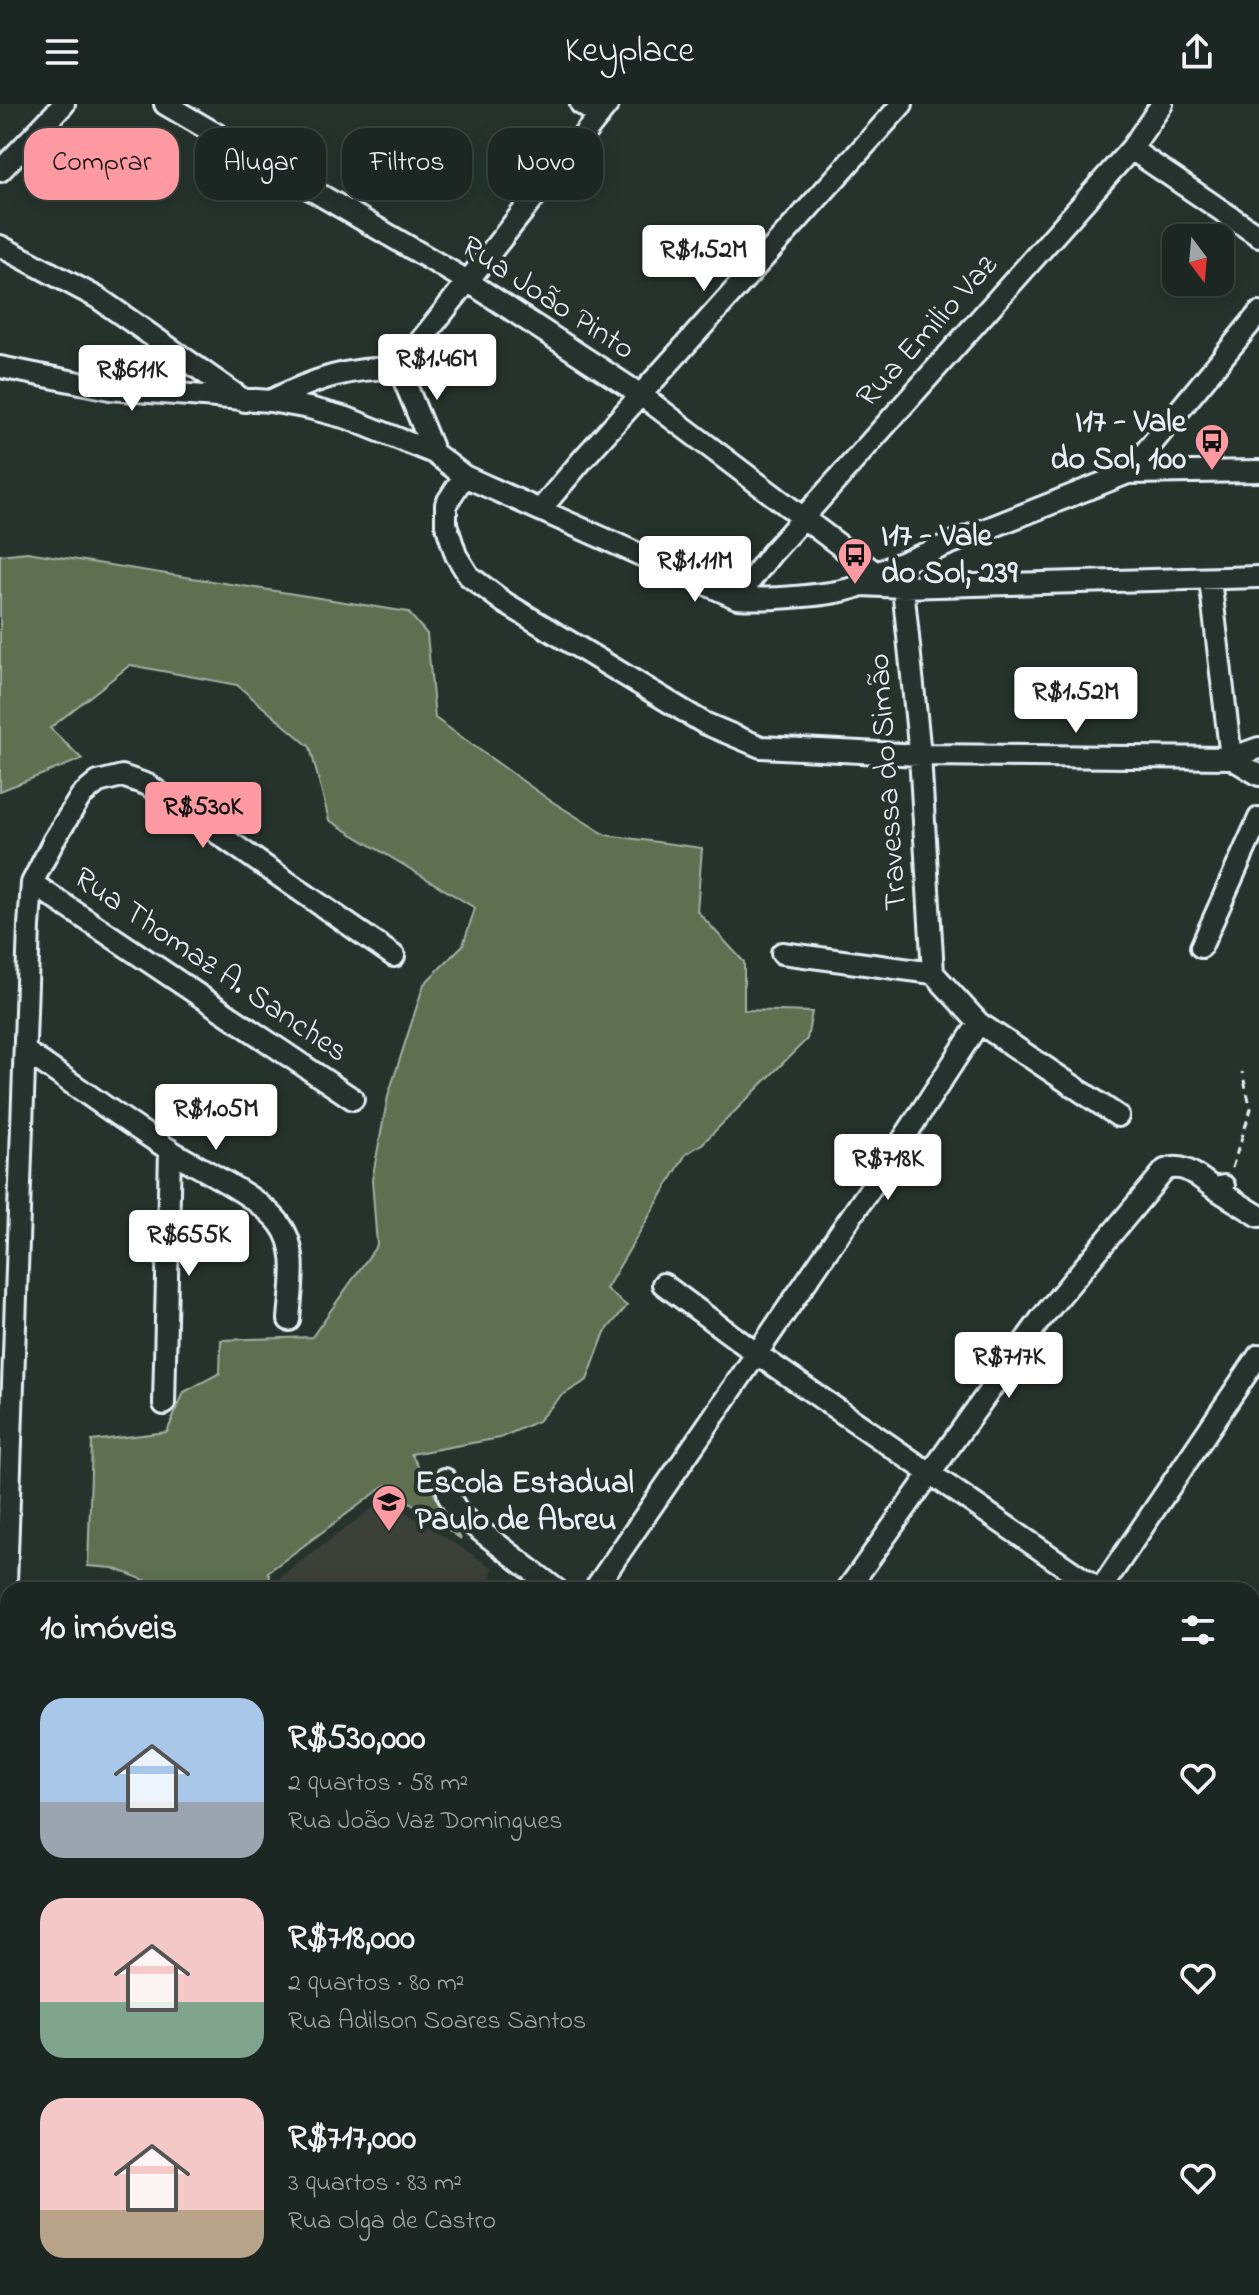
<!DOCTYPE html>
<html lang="pt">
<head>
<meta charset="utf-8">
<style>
  :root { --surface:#1c2622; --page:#29322f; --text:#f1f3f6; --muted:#a0a5a5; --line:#3a4340; --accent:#ff9aa2 }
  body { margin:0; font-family:"Indie Flower",sans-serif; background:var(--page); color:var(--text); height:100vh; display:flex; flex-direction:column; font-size:30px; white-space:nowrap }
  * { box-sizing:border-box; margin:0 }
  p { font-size:26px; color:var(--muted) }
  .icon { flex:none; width:44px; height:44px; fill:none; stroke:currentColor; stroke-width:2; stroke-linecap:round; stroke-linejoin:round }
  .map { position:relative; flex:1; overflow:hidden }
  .panel { position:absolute; left:0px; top:1478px; width:1260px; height:714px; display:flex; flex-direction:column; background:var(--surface); border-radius:24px 24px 0 0; box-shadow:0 4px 20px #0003,0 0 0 2px var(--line) }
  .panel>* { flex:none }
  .banner { position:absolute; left:24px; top:24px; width:800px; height:72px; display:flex; gap:16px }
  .needle { width:52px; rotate:164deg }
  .fabs { position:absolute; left:1162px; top:120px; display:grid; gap:16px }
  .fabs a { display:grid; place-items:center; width:72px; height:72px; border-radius:16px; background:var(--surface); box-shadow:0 4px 20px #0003,0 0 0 2px var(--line); font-size:40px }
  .price { position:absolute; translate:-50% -68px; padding:0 18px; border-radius:8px; background:#fff; color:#222; font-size:26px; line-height:52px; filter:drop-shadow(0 2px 4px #0008) }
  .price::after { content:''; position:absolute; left:50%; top:48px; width:24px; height:18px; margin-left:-12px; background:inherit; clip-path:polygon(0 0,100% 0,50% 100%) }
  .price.active { background:var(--accent); color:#111 }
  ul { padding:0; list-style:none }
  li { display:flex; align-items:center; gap:24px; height:200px; padding:0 40px }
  li span { display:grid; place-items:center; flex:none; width:224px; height:160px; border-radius:24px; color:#555 }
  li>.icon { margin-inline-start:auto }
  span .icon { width:96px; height:96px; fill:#fffc; stroke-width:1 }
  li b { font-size:34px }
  h2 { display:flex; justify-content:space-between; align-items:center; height:96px; padding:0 40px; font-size:34px }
  .pill { padding:0 28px; border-radius:24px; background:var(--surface); box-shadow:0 4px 20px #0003,0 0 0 2px var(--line); font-size:28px; line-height:72px }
  .pill.active { background:var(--accent); color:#111 }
  header { display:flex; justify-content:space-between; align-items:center; height:104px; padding:0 40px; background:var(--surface); font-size:36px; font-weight:600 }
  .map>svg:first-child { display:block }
  .built { fill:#3b4039 }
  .green { fill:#5f7051; stroke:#a4b0a4; stroke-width:2 }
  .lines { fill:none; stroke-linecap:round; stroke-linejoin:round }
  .minor-casing { stroke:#e8f1f8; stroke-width:26 }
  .path { stroke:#e8f1f8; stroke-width:3; stroke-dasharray:8 6; stroke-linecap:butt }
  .minor { stroke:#26332d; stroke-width:20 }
  .labels { text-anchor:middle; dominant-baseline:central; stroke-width:8; stroke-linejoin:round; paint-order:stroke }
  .street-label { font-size:32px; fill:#e8f1f8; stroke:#26332d }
  .poi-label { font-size:32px; font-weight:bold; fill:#e8f1f8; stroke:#26332d; text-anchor:start }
</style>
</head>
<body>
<header><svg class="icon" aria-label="menu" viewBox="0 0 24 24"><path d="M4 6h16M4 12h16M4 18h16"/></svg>Keyplace<svg class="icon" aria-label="share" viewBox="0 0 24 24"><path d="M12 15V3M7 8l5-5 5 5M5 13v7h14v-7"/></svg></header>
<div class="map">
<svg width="1259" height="2191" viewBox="0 0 1259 2191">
  <rect width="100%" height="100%" fill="#26332d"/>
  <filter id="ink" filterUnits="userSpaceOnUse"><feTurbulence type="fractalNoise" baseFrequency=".0125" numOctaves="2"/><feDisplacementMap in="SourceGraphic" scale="16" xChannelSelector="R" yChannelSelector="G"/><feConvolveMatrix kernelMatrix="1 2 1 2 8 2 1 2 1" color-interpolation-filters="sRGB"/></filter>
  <g filter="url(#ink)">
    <!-- built -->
    <path class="built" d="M385,1395L493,1464L488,1486H285L280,1473Z"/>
    <!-- green -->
    <path class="green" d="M27,448L408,508L427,530L435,614L548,695L606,731L702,744L697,807L744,858V906L812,908L807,935L702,1040L686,1050L606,1185L627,1202L605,1228L587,1276L561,1292L538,1317L500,1334L411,1350L461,1435L386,1381L268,1468L274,1486H171L113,1464L88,1462L92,1337L167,1328L184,1288L220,1269L221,1236L312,1233L377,1141L372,1076L388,992L424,880L463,841L475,804L329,716L310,643L237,581L130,561L50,624L82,655L0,687V451Z
      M1252,2109L1259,2116V2191H967L964,2184H1252Z"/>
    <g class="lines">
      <!-- minor casing -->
      <g class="minor-casing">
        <path id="minor" d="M165,0L469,178L641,291L876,469
          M581,0L599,12
          M1131,45L1259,132
          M0,67L64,0
          M0,142L98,194L245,297
          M0,263L110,285L270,297L309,304L347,314L434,349L464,372L737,494C764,496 839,492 861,481C866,478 871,472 876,469L1128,369L1259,367
          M399,264L434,349
          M270,297C317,274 347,264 399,264L608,0
          M1128,369L1259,209
          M464,372L446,400V420L456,451L469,472L505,499L704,619L761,643L920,651L1231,654L1259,671
          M540,406L583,355L902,0
          M1210,475L1231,654
          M862,481L903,483L1259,473
          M903,483L920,651L933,869
          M737,494L771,450L1131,45L1162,0
          M1231,654L1259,644
          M32,779L353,995
          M1201,843L1259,714
          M782,849L933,869L979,919L1118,1012
          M25,947C74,980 122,1016 173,1048C202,1066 260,1093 280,1120C300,1146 291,1185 289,1216
          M1214,1084L1259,1112
          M663,1180L757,1250L1099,1486
          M164,1300L170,1046
          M445,1375L449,1393L460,1411L557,1486
          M594,1486L881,1069L979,919
          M847,1486L1040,1216L1165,1066C1184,1058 1198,1073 1214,1084L1224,1082
          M1100,1486L1259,1251
          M8,1488L6,1479L29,822L32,779L54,736L81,692L98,678L122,672L148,681L394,852
          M1252,1593L1259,1598
          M1252,1637L1259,1627
          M0,1725L8,1727
          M1252,1853L1259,1860
          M0,1876L8,1872
          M1252,2013L1259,2002
          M0,2069L8,2066
          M1252,2084L1259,2090
          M701,2184L706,2191
          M815,2184L819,2191
          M838,2184L842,2191
          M878,2184L901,2191
          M167,2191L183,2184
          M589,2191L604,2184"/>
      </g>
      <!-- path -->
      <path class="path" d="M1232,1064L1251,1005L1242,968
        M345,2184L348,2191"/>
      <!-- minor -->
      <use href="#minor" class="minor"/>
    </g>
  </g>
  <!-- icons -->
  <defs>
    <g id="bus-pin" transform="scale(1.8)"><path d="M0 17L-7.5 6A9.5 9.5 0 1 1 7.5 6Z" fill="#ff9aa2" stroke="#26332d"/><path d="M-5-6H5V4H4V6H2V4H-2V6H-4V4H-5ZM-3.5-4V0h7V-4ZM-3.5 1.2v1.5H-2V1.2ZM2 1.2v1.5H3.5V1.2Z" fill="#111"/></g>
    <g id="school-pin" transform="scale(1.8)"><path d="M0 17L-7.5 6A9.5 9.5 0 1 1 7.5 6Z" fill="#ff9aa2" stroke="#26332d"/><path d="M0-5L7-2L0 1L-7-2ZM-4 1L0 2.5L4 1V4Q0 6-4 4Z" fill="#111"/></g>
  </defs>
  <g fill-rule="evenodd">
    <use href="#bus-pin" x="1212" y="337"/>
    <use href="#bus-pin" x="855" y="451"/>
    <use href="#school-pin" x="389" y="1398"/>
  </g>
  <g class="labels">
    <!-- street labels -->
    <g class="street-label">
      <text transform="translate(547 195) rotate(33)">Rua João Pinto</text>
      <text transform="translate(928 228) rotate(-48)">Rua Emilio Vaz</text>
      <text transform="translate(889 678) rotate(-94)">Travessa do Simão</text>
      <text transform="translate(210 862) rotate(34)">Rua Thomaz A. Sanches</text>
    </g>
    <!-- poi labels -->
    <g class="poi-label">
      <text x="1186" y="319" text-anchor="end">I17 - Vale<tspan x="1186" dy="37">do Sol, 100</tspan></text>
      <text x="881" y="433">I17 - Vale<tspan x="881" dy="37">do Sol, 239</tspan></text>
      <text x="415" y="1380">Escola Estadual<tspan x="415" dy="37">Paulo de Abreu</tspan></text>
    </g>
  </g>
</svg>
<div class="fabs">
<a><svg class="needle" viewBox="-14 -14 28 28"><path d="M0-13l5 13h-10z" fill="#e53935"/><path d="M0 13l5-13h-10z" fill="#a0a5a5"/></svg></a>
</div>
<b class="price" style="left:704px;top:189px">R$1.52M</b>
<b class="price" style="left:437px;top:298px">R$1.46M</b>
<b class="price" style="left:132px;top:309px">R$611K</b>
<b class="price" style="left:695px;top:500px">R$1.11M</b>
<b class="price" style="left:1076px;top:631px">R$1.52M</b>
<b class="price active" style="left:203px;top:746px">R$530K</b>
<b class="price" style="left:216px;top:1048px">R$1.05M</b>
<b class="price" style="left:888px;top:1098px">R$718K</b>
<b class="price" style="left:189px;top:1174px">R$655K</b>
<b class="price" style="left:1009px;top:1296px">R$717K</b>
<div class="banner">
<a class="pill active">Comprar</a>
<a class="pill">Alugar</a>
<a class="pill">Filtros</a>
<a class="pill">Novo</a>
</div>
<section class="panel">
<h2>10 imóveis<svg class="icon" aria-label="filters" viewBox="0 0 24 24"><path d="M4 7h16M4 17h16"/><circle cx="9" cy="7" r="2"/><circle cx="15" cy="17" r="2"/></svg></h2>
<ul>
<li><span style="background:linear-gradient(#a9c7e8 65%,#9aa5b1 0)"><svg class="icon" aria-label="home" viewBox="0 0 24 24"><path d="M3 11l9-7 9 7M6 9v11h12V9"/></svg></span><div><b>R$530,000</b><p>2 quartos · 58 m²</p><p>Rua João Vaz Domingues</p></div><svg class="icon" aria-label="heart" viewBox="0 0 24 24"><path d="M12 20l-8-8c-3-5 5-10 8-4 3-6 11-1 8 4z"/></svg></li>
<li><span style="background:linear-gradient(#f6c9c9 65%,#7fa58c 0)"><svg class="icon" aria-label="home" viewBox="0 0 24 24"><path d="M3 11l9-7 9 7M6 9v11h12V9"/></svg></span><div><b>R$718,000</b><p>2 quartos · 80 m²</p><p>Rua Adilson Soares Santos</p></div><svg class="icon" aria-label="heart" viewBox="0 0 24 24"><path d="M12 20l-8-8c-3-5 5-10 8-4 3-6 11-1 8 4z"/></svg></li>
<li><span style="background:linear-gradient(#f6c9c9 70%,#b9a48a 0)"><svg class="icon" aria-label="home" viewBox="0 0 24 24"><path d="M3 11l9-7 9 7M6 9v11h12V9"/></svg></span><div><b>R$717,000</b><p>3 quartos · 83 m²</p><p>Rua Olga de Castro</p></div><svg class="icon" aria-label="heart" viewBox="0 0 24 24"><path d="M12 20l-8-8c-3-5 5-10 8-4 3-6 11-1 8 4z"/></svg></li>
</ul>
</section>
</div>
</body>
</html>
